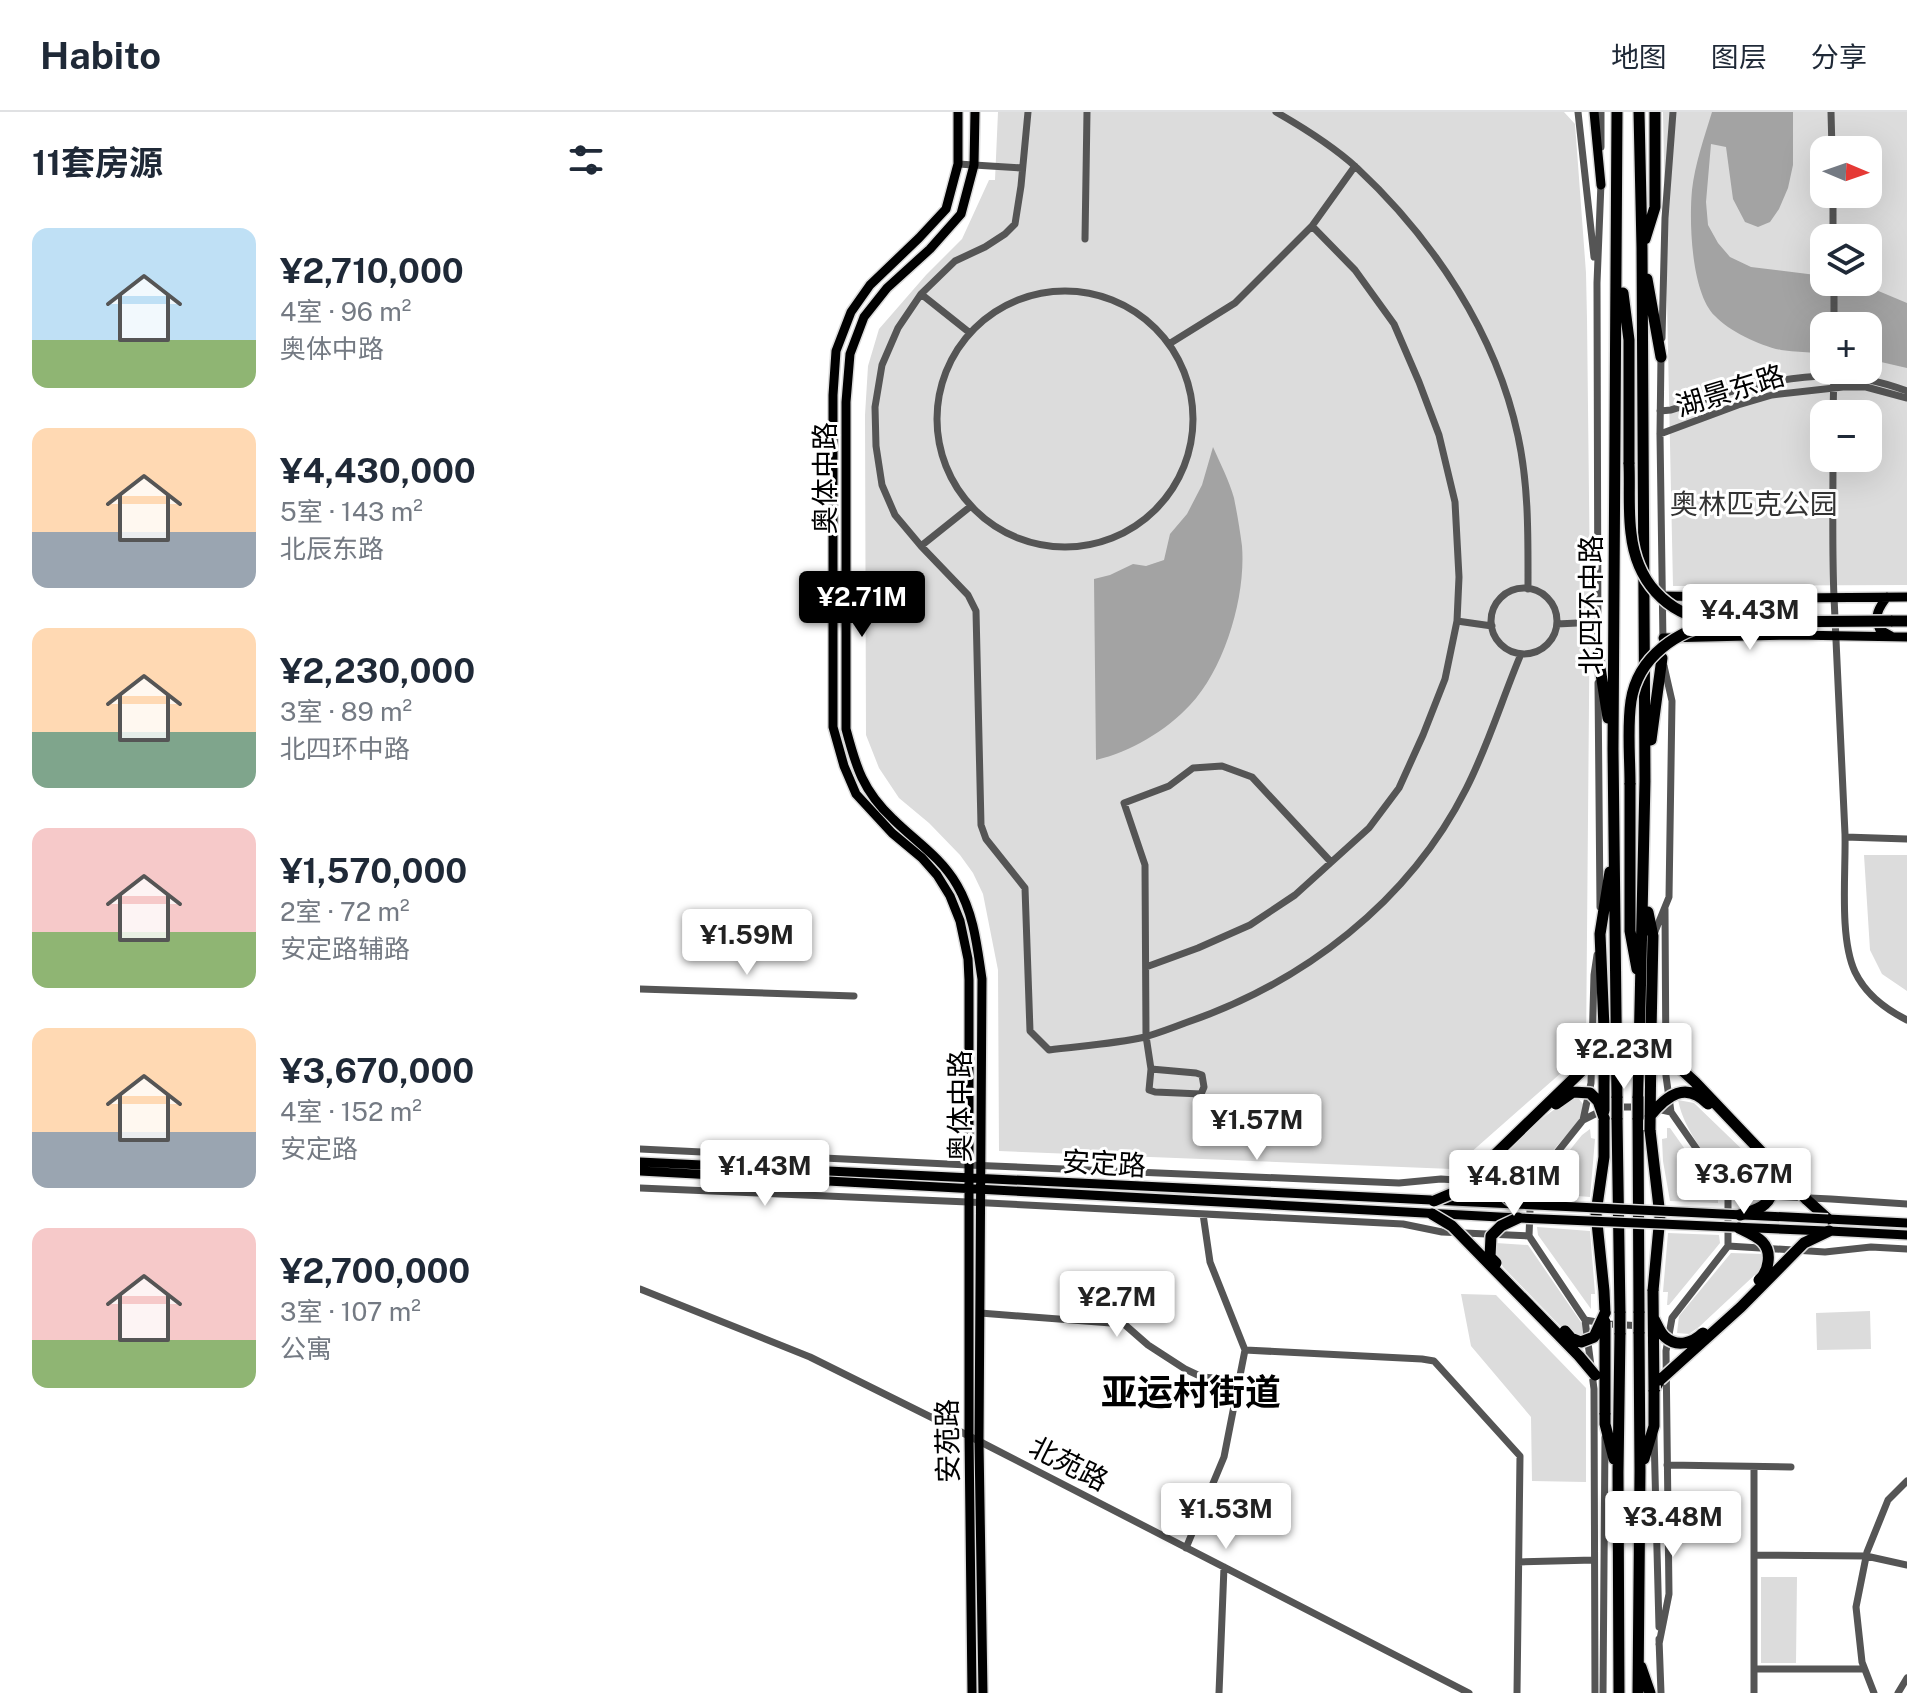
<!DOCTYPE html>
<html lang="zh">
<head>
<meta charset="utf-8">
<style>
  :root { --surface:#fff; --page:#f6f6f7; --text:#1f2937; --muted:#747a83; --line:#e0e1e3; --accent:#000 }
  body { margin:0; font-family:"Public Sans","Noto Sans SC",sans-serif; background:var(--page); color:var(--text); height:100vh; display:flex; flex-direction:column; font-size:30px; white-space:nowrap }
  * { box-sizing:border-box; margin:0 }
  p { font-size:26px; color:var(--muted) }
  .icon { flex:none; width:44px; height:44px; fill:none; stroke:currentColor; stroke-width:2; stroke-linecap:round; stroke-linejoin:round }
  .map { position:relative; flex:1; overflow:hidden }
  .details { display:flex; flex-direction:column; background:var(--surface); width:640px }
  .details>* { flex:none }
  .needle { width:52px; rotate:92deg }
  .tools { position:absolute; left:1170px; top:24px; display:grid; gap:16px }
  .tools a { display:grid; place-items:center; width:72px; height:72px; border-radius:16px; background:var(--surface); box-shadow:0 8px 32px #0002; font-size:40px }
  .price { position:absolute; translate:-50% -68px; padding:0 18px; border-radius:8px; background:#fff; color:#222; font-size:26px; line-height:52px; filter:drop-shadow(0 2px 4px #0008) }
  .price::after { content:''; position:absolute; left:50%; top:48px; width:24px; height:18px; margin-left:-12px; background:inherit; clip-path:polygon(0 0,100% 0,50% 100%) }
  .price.active { background:var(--accent); color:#fff }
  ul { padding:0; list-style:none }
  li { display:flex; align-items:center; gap:24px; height:200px; padding:0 32px }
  li span { display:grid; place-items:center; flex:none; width:224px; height:160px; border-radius:16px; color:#555 }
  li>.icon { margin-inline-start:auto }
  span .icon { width:96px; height:96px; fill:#fffc; stroke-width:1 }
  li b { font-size:34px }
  h2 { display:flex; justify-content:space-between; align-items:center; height:96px; padding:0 32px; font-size:34px }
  header { display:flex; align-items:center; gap:48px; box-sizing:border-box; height:112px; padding:0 40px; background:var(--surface); border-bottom:2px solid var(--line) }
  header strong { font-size:38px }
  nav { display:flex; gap:44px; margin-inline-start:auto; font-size:28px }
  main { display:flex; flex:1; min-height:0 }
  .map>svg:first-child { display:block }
  .green { fill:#dcdcdc; fill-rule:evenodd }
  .water { fill:#a3a3a3 }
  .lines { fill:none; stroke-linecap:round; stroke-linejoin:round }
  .major-casing { stroke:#dbdbdb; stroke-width:12 }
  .highway-casing { stroke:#dbdbdb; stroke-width:14 }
  .minor { stroke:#555; stroke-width:7 }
  .major { stroke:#000; stroke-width:9 }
  .highway { stroke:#000; stroke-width:11 }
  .major-bridge-casing { stroke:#dbdbdb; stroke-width:12; stroke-linecap:butt }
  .highway-bridge-casing { stroke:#dbdbdb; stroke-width:14; stroke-linecap:butt }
  .major-bridge { stroke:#000; stroke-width:9 }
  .highway-bridge { stroke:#000; stroke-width:11 }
  .labels { text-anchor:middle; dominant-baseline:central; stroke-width:6; stroke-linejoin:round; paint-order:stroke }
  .street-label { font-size:28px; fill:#000; stroke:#fff }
  .park-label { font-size:28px; fill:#333; stroke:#fff }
  .district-label { font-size:36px; font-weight:bold; fill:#000; stroke:#fff }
</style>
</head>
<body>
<header>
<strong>Habito</strong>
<nav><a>地图</a><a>图层</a><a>分享</a></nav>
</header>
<main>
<section class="details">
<h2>11套房源<svg class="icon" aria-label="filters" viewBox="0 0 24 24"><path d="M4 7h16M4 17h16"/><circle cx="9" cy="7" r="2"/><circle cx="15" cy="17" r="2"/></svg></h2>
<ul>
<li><span style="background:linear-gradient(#bfe0f5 70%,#8fb573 0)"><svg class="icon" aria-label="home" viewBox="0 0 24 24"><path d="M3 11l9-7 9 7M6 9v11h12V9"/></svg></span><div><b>¥2,710,000</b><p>4室 · 96 m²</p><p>奥体中路</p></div></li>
<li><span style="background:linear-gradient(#ffd9b3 65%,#9aa5b1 0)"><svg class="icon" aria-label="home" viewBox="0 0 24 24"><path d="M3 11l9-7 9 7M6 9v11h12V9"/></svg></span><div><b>¥4,430,000</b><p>5室 · 143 m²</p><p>北辰东路</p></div></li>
<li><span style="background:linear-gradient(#ffd9b3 65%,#7fa58c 0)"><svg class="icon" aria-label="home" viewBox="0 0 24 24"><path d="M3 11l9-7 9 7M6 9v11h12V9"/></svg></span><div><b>¥2,230,000</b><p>3室 · 89 m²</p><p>北四环中路</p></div></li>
<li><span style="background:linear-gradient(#f6c9c9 65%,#8fb573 0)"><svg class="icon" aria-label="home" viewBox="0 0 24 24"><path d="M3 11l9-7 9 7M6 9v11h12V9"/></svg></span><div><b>¥1,570,000</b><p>2室 · 72 m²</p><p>安定路辅路</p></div></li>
<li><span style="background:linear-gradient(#ffd9b3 65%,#9aa5b1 0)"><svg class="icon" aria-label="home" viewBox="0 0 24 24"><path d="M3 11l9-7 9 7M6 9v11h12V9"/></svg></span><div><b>¥3,670,000</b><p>4室 · 152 m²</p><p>安定路</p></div></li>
<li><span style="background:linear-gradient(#f6c9c9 70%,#8fb573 0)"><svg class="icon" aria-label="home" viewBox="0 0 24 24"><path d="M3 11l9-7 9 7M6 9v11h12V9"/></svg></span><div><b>¥2,700,000</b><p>3室 · 107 m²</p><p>公寓</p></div></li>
</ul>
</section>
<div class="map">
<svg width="1267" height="1581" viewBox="0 0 1267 1581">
  <rect width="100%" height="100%" fill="#fff"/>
  <!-- green -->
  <path class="green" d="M358,0H924L935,12L946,161L947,207L950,474L946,939L812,1057L359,1039L358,858L343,782L333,761L320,743L289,711L259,686L239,656L226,623L225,303L228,254L239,217L286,163L322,127L349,68H355Z
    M1023,0H1267V473L1033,474ZM1184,38H1228V82H1184ZM1184,126H1228V170H1184ZM1184,214H1228V258H1184ZM1184,302H1228V346H1184Z
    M1224,743H1267V879L1242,862L1230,838Z
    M938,986L943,992L942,1002L938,1010L888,1067L859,1065L857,1056C871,1033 912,992 938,986Z
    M1038,988L1054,991L1111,1046C1119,1056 1124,1065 1124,1078L1091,1076C1071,1049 1045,1022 1038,988Z
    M1027,1016H1030L1078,1084V1091L1030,1089L1023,1049L1022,1027L1027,1026Z
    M950,1017L951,1026L955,1027L950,1085L901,1081L900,1075L942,1023Z
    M897,1115L950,1119L955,1182H951V1197L898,1123Z
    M1028,1121L1079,1123L1080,1131L1029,1193H1027L1028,1180H1023Z
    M856,1131L888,1133L945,1216V1224L936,1226L927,1221L863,1155L856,1141Z
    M1091,1141L1122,1142V1151L1119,1159L1059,1215L1049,1222L1037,1221L1039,1204Z
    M821,1182L856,1183L946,1276V1370L892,1369L891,1305L831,1234Z
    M1230,1199L1231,1237L1177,1238L1176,1201Z
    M1121,1465H1157L1156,1551H1121Z"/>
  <!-- water -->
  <path class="water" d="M1072,0H1153V53L1148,76L1139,97L1130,110L1118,115L1105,110L1093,87L1086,35L1071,32L1066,90L1068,113L1078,131L1090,145L1111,155L1184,164V170H1217L1267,191V256L1228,247V214H1184V242C1170,240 1155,240 1141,238C1120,234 1089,219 1075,204C1051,181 1049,109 1052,78C1055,52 1064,26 1072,0Z
    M573,335C580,351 589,368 594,386C597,401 600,418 602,434C606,484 585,556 550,593C526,619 490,640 456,648L454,467L470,463L493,452L506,454L524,448L530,422L547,402L562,373Z"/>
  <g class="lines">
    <!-- major casing -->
    <g class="major-casing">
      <path id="major" d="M318,0V52L306,97L279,126L230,173L211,200L196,239L193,283V615L204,654L216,682L252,721L282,746L297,763L310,784L320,809L328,847L329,868V1324L332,1581
        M335,0L334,53L321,102L290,137L247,176L224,205L210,242L206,290V617C216,655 223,679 253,707C275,729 301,745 317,773C334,802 337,834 342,867L339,1330L343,1581
        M954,0L961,73
        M1023,484L1152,486L1267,485
        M1247,485C1239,495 1233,505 1240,518L1251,524
        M1154,523L1166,515C1167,501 1169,492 1154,487
        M1023,526L1154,523L1267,525
        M0,1050L875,1092
        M0,1059L878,1106
        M1188,1107L1267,1111
        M1189,1119L1267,1123"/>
    </g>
    <!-- highway casing -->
    <g class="highway-casing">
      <path id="highway" d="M1005,127L1015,95V0
        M1007,167L1021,245
        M983,181L989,228V352
        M1251,509H1267
        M958,543L968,606
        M1011,628L1022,546
        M990,671V819L997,857
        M1008,800L1013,824L1011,920
        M964,916L960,822L970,760
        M977,986L973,637L977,0
        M998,986L1005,669L1002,136L999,0
        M964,1006V1045L956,1101L964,1179L965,1201
        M977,1006L980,1201
        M998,1006L999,1201
        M1010,1018L1020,1104L1013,1179
        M1166,1087L1188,1107
        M965,1301V1312L974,1347
        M1004,1347L1014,1314V1278L1018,1271
        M1001,1555L1010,1581
        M979,1581L978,1360L980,1221
        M998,1581L1000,1359L999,1220"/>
    </g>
    <!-- minor -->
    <path class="minor" d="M388,0L381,74L375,112L365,122L345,135L315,149L281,182L258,216L242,253L235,295L236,334L242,373L255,403L281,434L328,483L336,499L341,713L346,727L385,776L390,919L409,938C440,934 473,932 505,925C518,921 532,916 545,911C663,871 769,790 826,677C848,634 862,587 881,542
      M636,0C664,16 693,34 717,56C793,127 856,221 878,324C889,375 888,425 888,477
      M938,0L954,145
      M961,0V35
      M1191,0L1192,38
      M318,52L382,56
      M1193,82V126
      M445,127L447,0
      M1194,170V214
      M297 307a128 128 0 1 1 256 0a128 128 0 1 1-256 0Z
      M281,182L330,221
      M1022,226L1025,106L1033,0
      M529,232L595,191L672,114L715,54
      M1021,243L1020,322L1023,530
      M1020,299L1031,298C1083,281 1138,263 1194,264C1218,264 1245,271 1267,279
      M1193,302L1194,258
      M1020,322L1098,293L1132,283L1203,275H1226L1267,286
      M1193,346C1193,392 1192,439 1194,485C1197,564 1202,643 1205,722C1206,760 1199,826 1215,860C1226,883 1245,897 1267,908
      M281,434L331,394
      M851 509a33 33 0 1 1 66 0a33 33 0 1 1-66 0Z
      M817,509L852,514
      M917,512L958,510
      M958,547L957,171L961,71
      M958,571L960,795
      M1205,725L1267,727
      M1014,822L1029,785L1032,589L1024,554
      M506,855L558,836L610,813L655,783L729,716L759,676L783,623L805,567L817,509L819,465L815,390L799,323L779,270L754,212L715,158L672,114
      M0,877L214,884
      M511,957L556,961L562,963L564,975L561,982L515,980L509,978L511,957L506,924L505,753L484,691L529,674L553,656L582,654L612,665L691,750
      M974,995H1008L1031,1000
      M943,1008L951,971L954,863L957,843
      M0,1037L328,1053L759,1071L801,1067L891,1073
      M0,1076L328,1090L763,1112L802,1120L889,1124
      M1088,1082L1191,1087L1267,1092
      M1088,1134L1185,1140L1231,1135L1267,1137
      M0,1177L170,1245L329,1324L829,1581
      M340,1201L484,1212L508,1233L545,1257L562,1265L599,1268
      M945,1208L969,1212L1002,1214
      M605,1238L782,1247L794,1249L880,1344L877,1581
      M1014,1323L1019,1515
      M1027,1353L1151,1355
      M1114,1355V1581
      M546,1436L584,1345L605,1238L570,1150L563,1102
      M1114,1443L1226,1444L1267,1453
      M879,1450L954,1448
      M1019,1527L1021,1581
      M1019,1532L1029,1482L1026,1239L1032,1206L1088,1134V1082L1031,1000L1026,964L1025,797
      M1114,1557H1224
      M579,1581L584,1455
      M955,1581L954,1277L945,1208L889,1124L891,1073L943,1008L963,998
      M963,1581L965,1326
      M1234,1581L1222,1550L1216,1495L1227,1440L1248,1388L1267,1369
      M1258,1581L1267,1566"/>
    <!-- major -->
    <use href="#major" class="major"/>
    <!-- highway -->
    <use href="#highway" class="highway"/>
    <!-- major-bridge casing -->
    <g class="major-bridge-casing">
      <path id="major-bridge" d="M875,1092L1188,1107
        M878,1106L1186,1119"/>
    </g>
    <!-- highway-bridge casing -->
    <g class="highway-bridge-casing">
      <path id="highway-bridge" d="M989,352C990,375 988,398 991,421C996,468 1025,502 1072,509
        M990,671C990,644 987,616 991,589C998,544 1038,518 1079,510L1251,509
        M964,916V999
        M1011,920L1018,936L1055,970L1166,1087
        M998,986V1006
        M916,992L933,980L950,981L958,989L964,1006
        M1010,1004C1027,983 1046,969 1068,992
        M977,1006V986
        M1010,1018L1011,927
        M860,1045C843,1065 859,1080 875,1092
        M794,1089L813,1081L831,1066L956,945L964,935
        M792,1102L812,1114L939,1244L955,1263
        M1100,1103C1108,1100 1119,1098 1125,1092C1138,1081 1131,1059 1122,1047
        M1099,1116C1115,1124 1131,1129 1128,1150C1127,1158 1125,1163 1119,1168
        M856,1151L850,1145L851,1124L861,1114L878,1106
        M1013,1179L1014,1278
        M980,1201V1221
        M1014,1207C1017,1212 1020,1221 1025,1225C1037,1236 1053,1231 1063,1221
        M925,1219L931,1226L941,1230L954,1225L965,1201
        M999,1220V1201
        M1020,1268L1101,1195L1164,1131L1189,1119
        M965,1301V1210"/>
    </g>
    <!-- major-bridge -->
    <use href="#major-bridge" class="major-bridge"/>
    <!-- highway-bridge -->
    <use href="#highway-bridge" class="highway-bridge"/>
  </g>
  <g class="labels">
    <!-- street labels -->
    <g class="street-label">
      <text transform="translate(1090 278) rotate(-17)">湖景东路</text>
      <text transform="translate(184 366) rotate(-90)">奥体中路</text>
      <text transform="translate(950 493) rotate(-90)">北四环中路</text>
      <text transform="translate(319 994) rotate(-90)">奥体中路</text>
      <text transform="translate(464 1051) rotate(3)">安定路</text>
      <text transform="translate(307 1329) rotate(-91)">安苑路</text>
      <text transform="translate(429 1351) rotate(27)">北苑路</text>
    </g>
    <!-- park labels -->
    <g class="park-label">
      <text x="1114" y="391">奥林匹克公园</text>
    </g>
    <!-- district labels -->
    <g class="district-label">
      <text x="551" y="1280">亚运村街道</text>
    </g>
  </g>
</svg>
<div class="tools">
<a><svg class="needle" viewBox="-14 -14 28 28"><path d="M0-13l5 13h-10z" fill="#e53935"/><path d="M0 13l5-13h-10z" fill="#747a83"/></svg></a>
<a><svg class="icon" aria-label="layers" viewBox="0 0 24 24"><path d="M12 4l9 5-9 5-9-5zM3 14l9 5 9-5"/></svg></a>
<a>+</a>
<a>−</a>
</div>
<b class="price active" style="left:222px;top:527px">¥2.71M</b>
<b class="price" style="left:1110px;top:540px">¥4.43M</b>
<b class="price" style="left:107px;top:865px">¥1.59M</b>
<b class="price" style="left:984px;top:979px">¥2.23M</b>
<b class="price" style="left:617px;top:1050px">¥1.57M</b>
<b class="price" style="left:125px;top:1096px">¥1.43M</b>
<b class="price" style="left:1104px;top:1104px">¥3.67M</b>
<b class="price" style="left:874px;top:1106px">¥4.81M</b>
<b class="price" style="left:477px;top:1227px">¥2.7M</b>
<b class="price" style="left:586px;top:1439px">¥1.53M</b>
<b class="price" style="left:1033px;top:1447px">¥3.48M</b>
</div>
</main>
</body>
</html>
